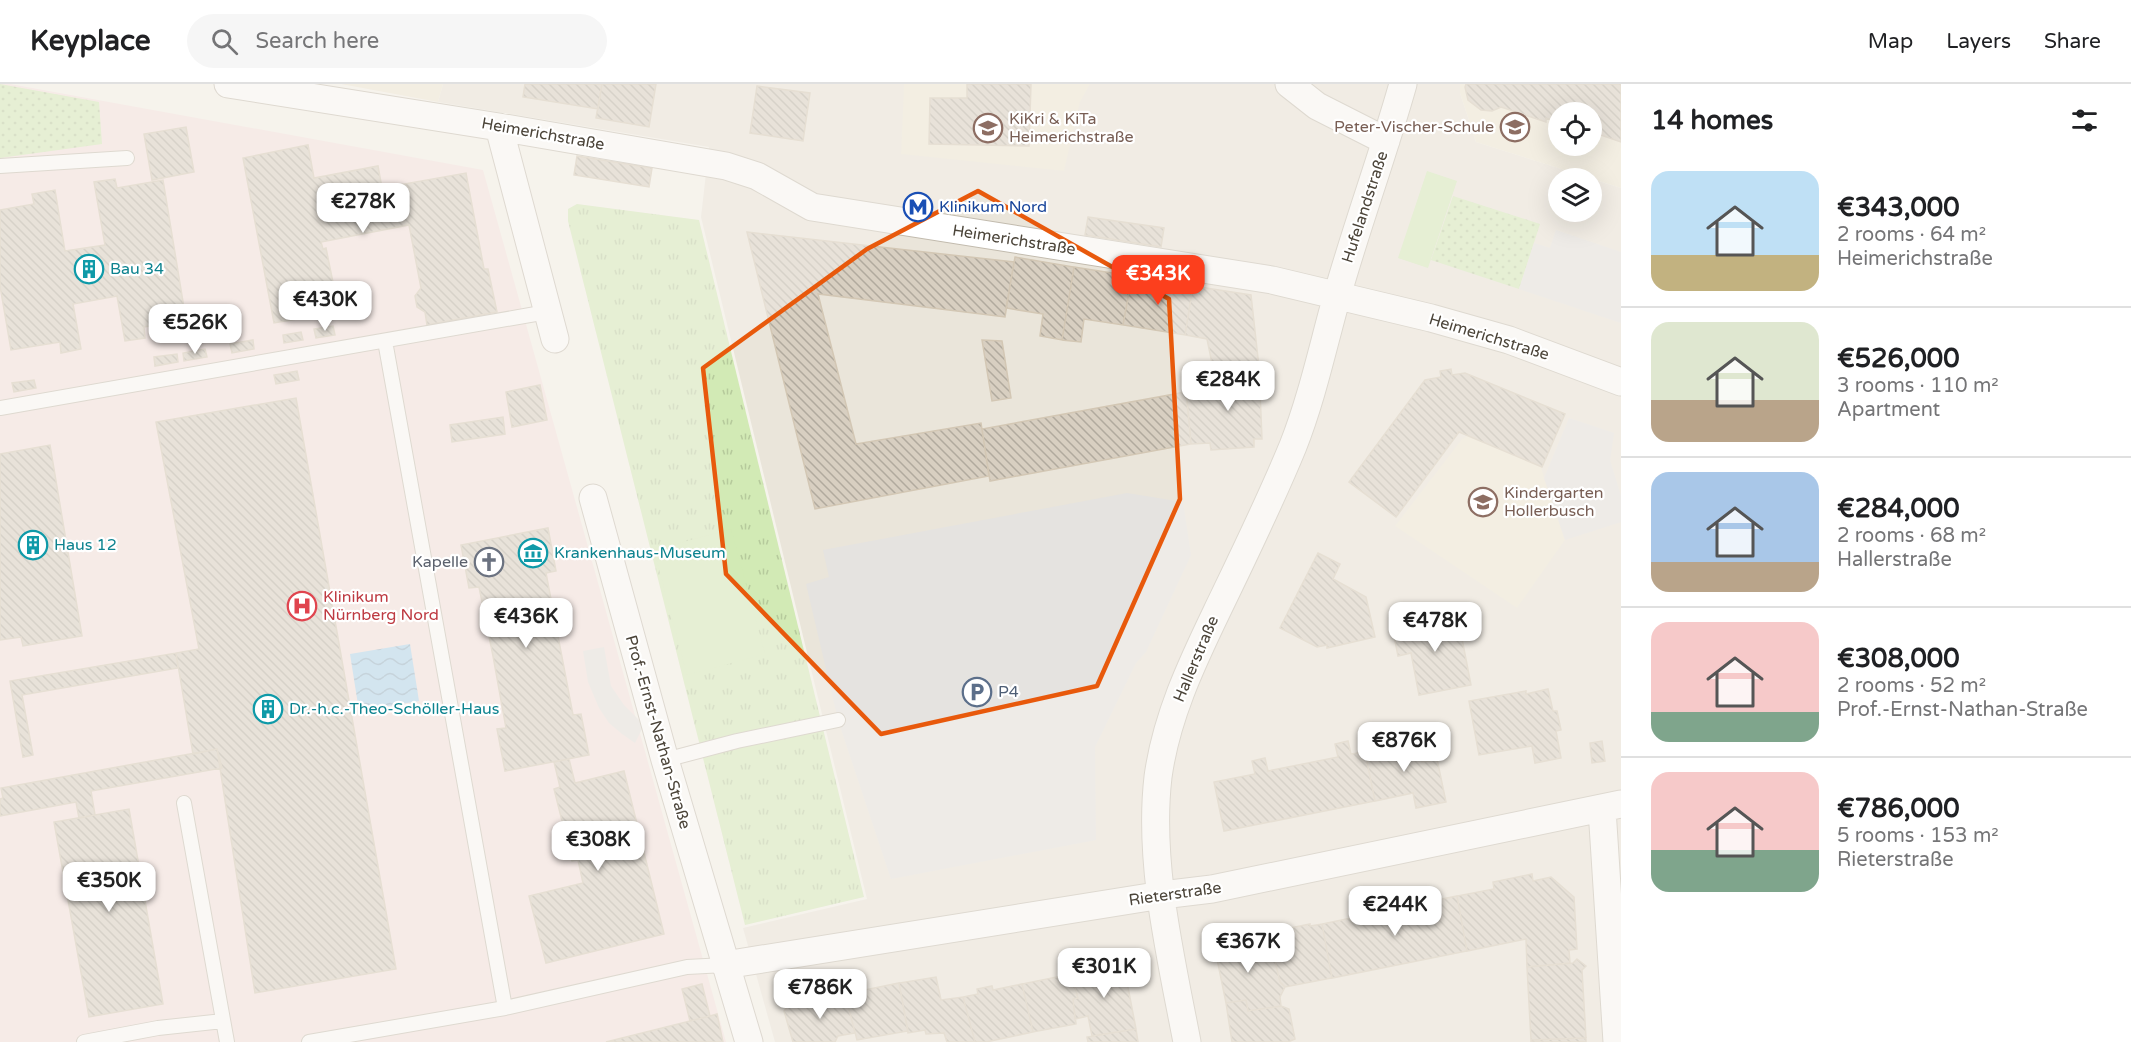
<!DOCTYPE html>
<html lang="en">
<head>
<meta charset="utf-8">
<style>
  :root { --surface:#fff; --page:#f6f6f6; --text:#202124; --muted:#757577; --line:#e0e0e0; --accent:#fc3f1d }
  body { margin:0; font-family:"Varela Round",sans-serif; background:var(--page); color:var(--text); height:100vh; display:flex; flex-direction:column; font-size:22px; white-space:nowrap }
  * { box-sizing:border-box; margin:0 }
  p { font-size:20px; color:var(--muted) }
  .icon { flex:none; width:33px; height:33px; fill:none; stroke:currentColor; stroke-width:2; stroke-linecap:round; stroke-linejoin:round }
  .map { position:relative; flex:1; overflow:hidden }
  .details { display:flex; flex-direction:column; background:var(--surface); width:510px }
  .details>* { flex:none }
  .buttons { position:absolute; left:1548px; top:18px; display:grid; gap:12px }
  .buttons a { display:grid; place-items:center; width:54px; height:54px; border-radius:50%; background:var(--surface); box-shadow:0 6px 24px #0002; font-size:30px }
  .price { position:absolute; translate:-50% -51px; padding:0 14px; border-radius:12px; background:#fff; color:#222; font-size:20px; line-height:39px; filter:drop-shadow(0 2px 3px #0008) }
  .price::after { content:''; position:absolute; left:50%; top:36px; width:18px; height:14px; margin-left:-9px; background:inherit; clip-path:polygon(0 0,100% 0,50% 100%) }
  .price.selected { background:var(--accent); color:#fff }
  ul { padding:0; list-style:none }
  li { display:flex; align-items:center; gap:18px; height:150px; padding:0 30px }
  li+li { border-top:2px solid var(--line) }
  li span { display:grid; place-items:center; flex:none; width:168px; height:120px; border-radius:18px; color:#555 }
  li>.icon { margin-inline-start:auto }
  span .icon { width:72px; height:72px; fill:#fffc; stroke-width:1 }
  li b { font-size:26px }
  h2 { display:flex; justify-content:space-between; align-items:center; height:72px; padding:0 30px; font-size:26px }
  header { display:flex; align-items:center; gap:36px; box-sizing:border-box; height:84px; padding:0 30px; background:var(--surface); border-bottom:2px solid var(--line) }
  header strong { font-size:28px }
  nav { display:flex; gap:33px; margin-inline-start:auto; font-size:21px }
  .search { width:420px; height:54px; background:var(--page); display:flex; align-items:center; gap:15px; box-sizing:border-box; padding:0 21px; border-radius:33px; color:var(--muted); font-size:22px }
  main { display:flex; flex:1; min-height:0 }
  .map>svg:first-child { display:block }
  .residential { fill:#eae5da }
  .education { fill:#efe8d6; fill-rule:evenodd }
  .medical { fill:#f6e3e0 }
  .grass { fill:url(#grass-tufts) }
  .garden { fill:url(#garden-dots) }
  .pitch { fill:#d2eab5 }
  .parking { fill:#e5e3e0 }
  .water { fill:url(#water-waves) }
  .building { fill:url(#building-back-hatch); stroke:#d3c7b4; stroke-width:1.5 }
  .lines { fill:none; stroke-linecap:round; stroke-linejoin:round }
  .lane-casing { stroke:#c2bbae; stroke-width:16 }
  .street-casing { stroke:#c2bbae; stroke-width:29 }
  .lane { stroke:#fff; stroke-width:14 }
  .street { stroke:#fff; stroke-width:27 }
  .marked { fill:none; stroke:#e8590c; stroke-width:4.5; stroke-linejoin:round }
  .labels { text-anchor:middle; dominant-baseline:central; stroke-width:4.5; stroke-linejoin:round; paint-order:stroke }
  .education-label { font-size:16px; fill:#785e54; stroke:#fff; text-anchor:start }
  .street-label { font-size:16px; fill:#4b4439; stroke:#fff }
  .transit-label { font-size:16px; fill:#164399; stroke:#fff; text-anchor:start }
  .culture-label { font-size:16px; fill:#0d838f; stroke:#fff; text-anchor:start }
  .worship-label { font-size:16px; fill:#5b616d; stroke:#fff; text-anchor:end }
  .health-label { font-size:16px; fill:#be3a42; stroke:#fff; text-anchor:start }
  .service-label { font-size:16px; fill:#4e5e75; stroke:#fff; text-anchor:start }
</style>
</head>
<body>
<header>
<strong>Keyplace</strong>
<div class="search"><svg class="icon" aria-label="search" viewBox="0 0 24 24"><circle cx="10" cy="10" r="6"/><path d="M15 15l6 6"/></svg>Search here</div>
<nav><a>Map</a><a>Layers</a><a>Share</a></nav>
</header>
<main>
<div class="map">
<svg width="1621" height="958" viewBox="0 0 1621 958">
  <defs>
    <pattern id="grass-tufts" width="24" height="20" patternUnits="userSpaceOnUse" patternTransform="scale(1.5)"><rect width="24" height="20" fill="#d2eab5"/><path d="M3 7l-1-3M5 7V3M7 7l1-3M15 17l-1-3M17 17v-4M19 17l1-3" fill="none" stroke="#b6ca9c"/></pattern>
    <pattern id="garden-dots" width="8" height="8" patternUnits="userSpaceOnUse" patternTransform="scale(1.5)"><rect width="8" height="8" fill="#d2eab5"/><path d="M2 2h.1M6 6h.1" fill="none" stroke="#b6ca9c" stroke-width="1.8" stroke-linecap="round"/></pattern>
    <pattern id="water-waves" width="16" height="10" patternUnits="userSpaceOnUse" patternTransform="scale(1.5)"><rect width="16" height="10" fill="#a9d4f2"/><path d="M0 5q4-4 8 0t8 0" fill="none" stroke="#8caec5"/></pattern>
    <pattern id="building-back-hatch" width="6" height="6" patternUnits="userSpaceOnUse" patternTransform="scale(1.5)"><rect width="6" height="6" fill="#d8cfc1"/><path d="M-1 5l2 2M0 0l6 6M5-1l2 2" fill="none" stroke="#b1aa9e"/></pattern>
  </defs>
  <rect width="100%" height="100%" fill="#f6f3ec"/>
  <!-- residential -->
  <path class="residential" d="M443,0H1460V9L1476,58L1590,94H1558V128H1592V95L1621,104V958H775L743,844L867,815L701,133L709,63L438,18Z"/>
  <!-- education -->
  <path class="education" d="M341,0H443L438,18Z
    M904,0H1090L1080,18L1064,87L901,70Z
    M1460,0H1621V104L1476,58L1460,9ZM1558,28H1592V62H1558Z
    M1525,319L1544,394L1565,456L1517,524L1395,442L1462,355Z"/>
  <!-- medical -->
  <path class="medical" d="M0,0H10L483,86L726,958H0Z"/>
  <!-- grass -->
  <path class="grass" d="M577,120L699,136L864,813L745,841L568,137V125Z"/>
  <!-- garden -->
  <path class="garden" d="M0,0L99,18L102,60L0,74Z
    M1453,112L1540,140L1519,205L1431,176Z"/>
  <!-- pitch -->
  <path class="pitch" d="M1427,87L1457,97L1428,184L1398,174Z
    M731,445L765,570L687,591L654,466Z"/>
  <!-- parking -->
  <path class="parking" d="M1556,146L1621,168V239L1519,205L1534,159L1550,164Z
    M1569,334L1614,349L1610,376L1621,412V438L1565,456L1544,394Z
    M1127,409L1183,418L1191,471L1146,568L1136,579L1095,663L1096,756L891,795L838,636L806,500L829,493L823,466Z
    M604,563L611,602L624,621L644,641L635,659L622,650L609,639L599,624L588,598L583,567Z"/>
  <!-- water -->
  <path class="water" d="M410,560L419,617L359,627L350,570Z"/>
  <!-- building -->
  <path class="building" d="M525,0H602L598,25L523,13Z
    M602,0H656L649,43L596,34Z
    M967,0H1031L1029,62L929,60L930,14H967Z
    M1466,0H1621V58L1592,48V28H1558V38L1546,34V38L1501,23L1492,27L1481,26L1468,16L1465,3Z
    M757,2L810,9L803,57L750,49Z
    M186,43L194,88L152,96L144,50Z
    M308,61L314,94L378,82L382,104L466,89L484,185H488L497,228L427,241L425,228L417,223L415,212L421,204L409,141L321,158L323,165L326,164L339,228L274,239L243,74Z
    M577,72L652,84L649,103L574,91Z
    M115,95L117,104L163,96L186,236L144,243L145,254L125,257L117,212L73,220L81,265L61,269L60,258L11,266L0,202V126L34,120L32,110L55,106L65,167L105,161L94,98Z
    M1088,133L1164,144L1161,163L1085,151Z
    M747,148L1014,178L1005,233L818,210L856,360L981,339L989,392L815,425Z
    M1015,173L1074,183L1062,256L1040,252L1043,230L1006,224Z
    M1074,183L1132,192L1123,241L1084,235L1081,258L1062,256Z
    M1132,192L1193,202L1185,251L1123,241Z
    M1193,202L1251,211L1259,283L1214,289L1207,255L1185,251Z
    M333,242L335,251L316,254L314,245Z
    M301,248L303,256L284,259L283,251Z
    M253,256L254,265L232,269L230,260Z
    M982,256L1002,257L1011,314L992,317Z
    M205,265L207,273L184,277L183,269Z
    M177,270L178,278L155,282L154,273Z
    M1259,283L1262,355H1254V363L1211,366L1210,359L1191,360L1187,314L1216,311L1214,289Z
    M1451,285L1452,291L1465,289L1565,330L1542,383L1459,348L1396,433L1349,398L1425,296L1441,293L1440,287Z
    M297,287L299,296L276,300L274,291Z
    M34,296L36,304L14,308L12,299Z
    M540,301L547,336L512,343L506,308Z
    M1186,308L1191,360L990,397L982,345Z
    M296,314L396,885L255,909L217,665L193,670L176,569L199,565L156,338Z
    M503,333L505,350L452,358L450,341Z
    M50,361L82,552L23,562L21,553L0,556V370Z
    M548,444L556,487L546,489L573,631L581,630L589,671L505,687L497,645L506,644L493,572L479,503L469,504L461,461Z
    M1318,469L1340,480L1333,495L1366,513L1375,553L1327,564V561L1317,563L1280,544Z
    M1457,529L1471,601L1419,611L1411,569L1398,572L1392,542Z
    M176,569L178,584L22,611L33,671L23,673L10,597Z
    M1548,605L1553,627H1557L1561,646L1556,647L1561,674L1535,679L1532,662L1479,671L1469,617L1526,607V610Z
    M1417,652L1422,678L1437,675L1446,718L1416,724L1413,709L1375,717L1364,663Z
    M1348,657L1351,670L1365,668L1375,717L1224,747L1214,698L1255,690L1252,677L1265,674L1268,687L1338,673L1335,660Z
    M1602,657L1605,677L1592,679L1590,659Z
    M217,665L222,684L91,707L95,731L79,734L76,718L0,732V715L3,714L1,704Z
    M569,675L575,699L624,687L664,850L546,879L529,812L583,799L578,776L572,777L554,705L560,703L554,678Z
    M129,725L163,920L89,933L54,738Z
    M1532,790L1533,797L1551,793L1574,813L1577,865L1569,866L1570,879L1527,883L1526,855L1467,867L1457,812L1494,805L1493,798Z
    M1457,812L1467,867L1332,894L1322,840Z
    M1310,840V842L1322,840L1332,894L1285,903L1280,898L1275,877L1264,878L1259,852L1275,849V847Z
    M1259,852L1264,878L1275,877L1280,898L1285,903L1280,913L1281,922L1248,927L1246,916L1226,919L1217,875L1212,870L1211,861L1216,855L1223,853L1230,858Z
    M1577,875L1586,882L1582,886L1586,954L1531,956L1527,883L1573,879Z
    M1123,877L1136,945L1092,952L1088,932L1075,935L1073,915L1078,914L1071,890Z
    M1071,890L1078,914L1073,915L1076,940L1033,948L1022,900Z
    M936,893L941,916L963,913L975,958H947L944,949L926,950L925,946L908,949L899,899Z
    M899,899L908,947L857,956L845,910Z
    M702,900L710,932L690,937L682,905Z
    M1022,900L1033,948L986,958H975L963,913L978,910L977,905L992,902L993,906Z
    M845,910L855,949L838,952L835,958H793L784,927L789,921Z
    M1246,916L1248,927L1281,922L1289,925L1295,955L1288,958H1232L1226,919Z
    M717,930L723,958H606L710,932Z
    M1136,945L1138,958H1088L1087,953Z
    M1586,954V958H1531V956Z"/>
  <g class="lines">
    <!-- lane casing -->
    <g class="lane-casing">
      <path id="lane" d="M0,82L127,74
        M385,257L505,924
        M0,324L547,228
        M665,676L737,657L838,636
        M184,719L227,958
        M84,958L158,944L223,937
        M309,958L505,924L687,883L725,881"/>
    </g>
    <!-- street casing -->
    <g class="street-casing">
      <path id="street" d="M228,0L499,43L726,82L757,92L812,123L1272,196L1431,234L1509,256L1621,298
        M1289,0L1317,22L1386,57
        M499,43L555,255
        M593,414L665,676L749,958
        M1602,725L1617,958
        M725,881L1162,811L1212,805L1621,720
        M1187,958C1171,874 1148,779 1158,693C1166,634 1191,581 1217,527C1243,473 1270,418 1293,362C1312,314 1323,262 1337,212C1357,141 1383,71 1403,0"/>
    </g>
    <!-- lane -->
    <use href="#lane" class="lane"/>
    <!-- street -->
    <use href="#street" class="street"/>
  </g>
  <!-- marked area -->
  <path d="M0 0H1621V958H0ZM978,107L1169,215L1180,415L1097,602L881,650L726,490L703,284L867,165Z" fill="#f6f3ec" fill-opacity=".55" fill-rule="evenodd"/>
  <path class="marked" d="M978,107L1169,215L1180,415L1097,602L881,650L726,490L703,284L867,165Z"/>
  <!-- icons -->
  <defs>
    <g id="school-ring" transform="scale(1.5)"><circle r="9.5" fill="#fff" stroke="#8d6e63" stroke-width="1.5"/><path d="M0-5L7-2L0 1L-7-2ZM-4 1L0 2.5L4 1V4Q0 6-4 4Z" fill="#8d6e63"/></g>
    <g id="metro-ring" transform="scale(1.5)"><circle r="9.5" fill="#fff" stroke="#1a4fb4" stroke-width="1.5"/><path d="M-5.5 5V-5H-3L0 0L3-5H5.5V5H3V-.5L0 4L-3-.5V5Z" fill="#1a4fb4"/></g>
    <g id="building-ring" transform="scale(1.5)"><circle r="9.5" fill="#fff" stroke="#0f9aa8" stroke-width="1.5"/><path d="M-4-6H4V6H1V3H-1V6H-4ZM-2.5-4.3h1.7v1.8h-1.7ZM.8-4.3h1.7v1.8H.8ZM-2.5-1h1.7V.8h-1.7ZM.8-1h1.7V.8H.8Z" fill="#0f9aa8"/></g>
    <g id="museum-ring" transform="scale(1.5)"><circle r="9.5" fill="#fff" stroke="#0f9aa8" stroke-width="1.5"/><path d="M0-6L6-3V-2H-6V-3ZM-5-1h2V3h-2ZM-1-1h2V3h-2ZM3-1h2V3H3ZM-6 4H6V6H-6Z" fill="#0f9aa8"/></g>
    <g id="church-ring" transform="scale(1.5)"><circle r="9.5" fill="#fff" stroke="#6b7280" stroke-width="1.5"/><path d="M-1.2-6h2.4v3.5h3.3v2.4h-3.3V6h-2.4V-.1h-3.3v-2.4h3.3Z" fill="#6b7280"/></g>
    <g id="hospital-ring" transform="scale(1.5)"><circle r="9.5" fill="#fff" stroke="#e0444e" stroke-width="1.5"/><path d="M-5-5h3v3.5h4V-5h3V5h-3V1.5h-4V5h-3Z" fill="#e0444e"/></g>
    <g id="parking-ring" transform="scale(1.5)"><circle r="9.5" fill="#fff" stroke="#5c6f8a" stroke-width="1.5"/><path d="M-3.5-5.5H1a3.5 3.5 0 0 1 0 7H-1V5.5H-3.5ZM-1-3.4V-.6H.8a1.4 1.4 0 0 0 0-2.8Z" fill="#5c6f8a"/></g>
  </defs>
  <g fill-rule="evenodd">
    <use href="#school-ring" x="1515" y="43"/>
    <use href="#school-ring" x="988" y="44"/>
    <use href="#metro-ring" x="918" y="123"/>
    <use href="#building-ring" x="89" y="185"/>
    <use href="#school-ring" x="1483" y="418"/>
    <use href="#building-ring" x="33" y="461"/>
    <use href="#museum-ring" x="533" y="469"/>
    <use href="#church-ring" x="489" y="478"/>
    <use href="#hospital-ring" x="302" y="522"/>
    <use href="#parking-ring" x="977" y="608"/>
    <use href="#building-ring" x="268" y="625"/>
  </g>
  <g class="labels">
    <!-- education labels -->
    <g class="education-label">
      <text x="1009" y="35">KiKri &amp; KiTa<tspan x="1009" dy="18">Heimerichstraße</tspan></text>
      <text x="1494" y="43" text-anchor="end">Peter-Vischer-Schule</text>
      <text x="1504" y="409">Kindergarten<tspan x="1504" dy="18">Hollerbusch</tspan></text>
    </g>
    <!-- street labels -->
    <g class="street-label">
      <text transform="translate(543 50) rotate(10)">Heimerichstraße</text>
      <text transform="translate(1365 123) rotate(-72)">Hufelandstraße</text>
      <text transform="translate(1014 156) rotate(9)">Heimerichstraße</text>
      <text transform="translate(1489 253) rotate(17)">Heimerichstraße</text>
      <text transform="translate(1196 575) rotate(-67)">Hallerstraße</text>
      <text transform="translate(658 648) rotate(74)">Prof.-Ernst-Nathan-Straße</text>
      <text transform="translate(1175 810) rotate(-8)">Rieterstraße</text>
    </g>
    <!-- transit labels -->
    <g class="transit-label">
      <text x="939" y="123">Klinikum Nord</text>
    </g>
    <!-- culture labels -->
    <g class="culture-label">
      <text x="110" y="185">Bau 34</text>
      <text x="54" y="461">Haus 12</text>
      <text x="554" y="469">Krankenhaus-Museum</text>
      <text x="289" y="625">Dr.-h.c.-Theo-Schöller-Haus</text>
    </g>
    <!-- worship labels -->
    <g class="worship-label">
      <text x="468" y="478">Kapelle</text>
    </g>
    <!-- health labels -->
    <g class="health-label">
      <text x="323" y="513">Klinikum<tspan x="323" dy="18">Nürnberg Nord</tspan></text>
    </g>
    <!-- service labels -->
    <g class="service-label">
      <text x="998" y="608">P4</text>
    </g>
  </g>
</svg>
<div class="buttons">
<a><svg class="icon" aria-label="locate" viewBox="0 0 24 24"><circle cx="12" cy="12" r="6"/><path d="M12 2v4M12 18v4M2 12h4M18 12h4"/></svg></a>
<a><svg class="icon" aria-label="layers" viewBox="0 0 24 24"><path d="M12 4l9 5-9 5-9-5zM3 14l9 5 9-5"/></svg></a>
</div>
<b class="price" style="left:363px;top:150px">€278K</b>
<b class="price selected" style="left:1158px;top:222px">€343K</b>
<b class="price" style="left:325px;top:248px">€430K</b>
<b class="price" style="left:195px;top:271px">€526K</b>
<b class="price" style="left:1228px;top:328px">€284K</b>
<b class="price" style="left:526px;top:565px">€436K</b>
<b class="price" style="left:1435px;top:569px">€478K</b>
<b class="price" style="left:1404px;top:689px">€876K</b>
<b class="price" style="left:598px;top:788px">€308K</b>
<b class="price" style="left:109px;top:829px">€350K</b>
<b class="price" style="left:1395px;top:853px">€244K</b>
<b class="price" style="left:1248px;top:890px">€367K</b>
<b class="price" style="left:1104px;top:915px">€301K</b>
<b class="price" style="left:820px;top:936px">€786K</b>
</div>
<section class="details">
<h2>14 homes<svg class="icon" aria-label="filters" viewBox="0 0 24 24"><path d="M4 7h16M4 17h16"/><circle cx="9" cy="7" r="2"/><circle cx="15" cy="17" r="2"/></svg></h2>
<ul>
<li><span style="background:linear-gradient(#bfe0f5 70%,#c2b280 0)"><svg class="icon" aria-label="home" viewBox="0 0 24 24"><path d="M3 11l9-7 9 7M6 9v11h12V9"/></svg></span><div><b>€343,000</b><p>2 rooms · 64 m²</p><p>Heimerichstraße</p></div></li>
<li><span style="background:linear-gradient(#dfe7d0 65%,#b9a48a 0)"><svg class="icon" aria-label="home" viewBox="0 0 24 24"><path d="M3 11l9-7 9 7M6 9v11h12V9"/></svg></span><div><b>€526,000</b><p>3 rooms · 110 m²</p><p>Apartment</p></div></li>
<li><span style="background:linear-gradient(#a9c7e8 75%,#b9a48a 0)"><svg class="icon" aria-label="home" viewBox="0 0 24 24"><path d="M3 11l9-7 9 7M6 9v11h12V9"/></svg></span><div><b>€284,000</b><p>2 rooms · 68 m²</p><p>Hallerstraße</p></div></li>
<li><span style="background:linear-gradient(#f6c9c9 75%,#7fa58c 0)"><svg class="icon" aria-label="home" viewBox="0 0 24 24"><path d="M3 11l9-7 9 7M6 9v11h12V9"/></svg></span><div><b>€308,000</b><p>2 rooms · 52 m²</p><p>Prof.-Ernst-Nathan-Straße</p></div></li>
<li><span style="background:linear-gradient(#f6c9c9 65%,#7fa58c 0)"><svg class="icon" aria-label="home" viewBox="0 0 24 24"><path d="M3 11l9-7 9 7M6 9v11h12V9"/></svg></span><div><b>€786,000</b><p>5 rooms · 153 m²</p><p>Rieterstraße</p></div></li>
</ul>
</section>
</main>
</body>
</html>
